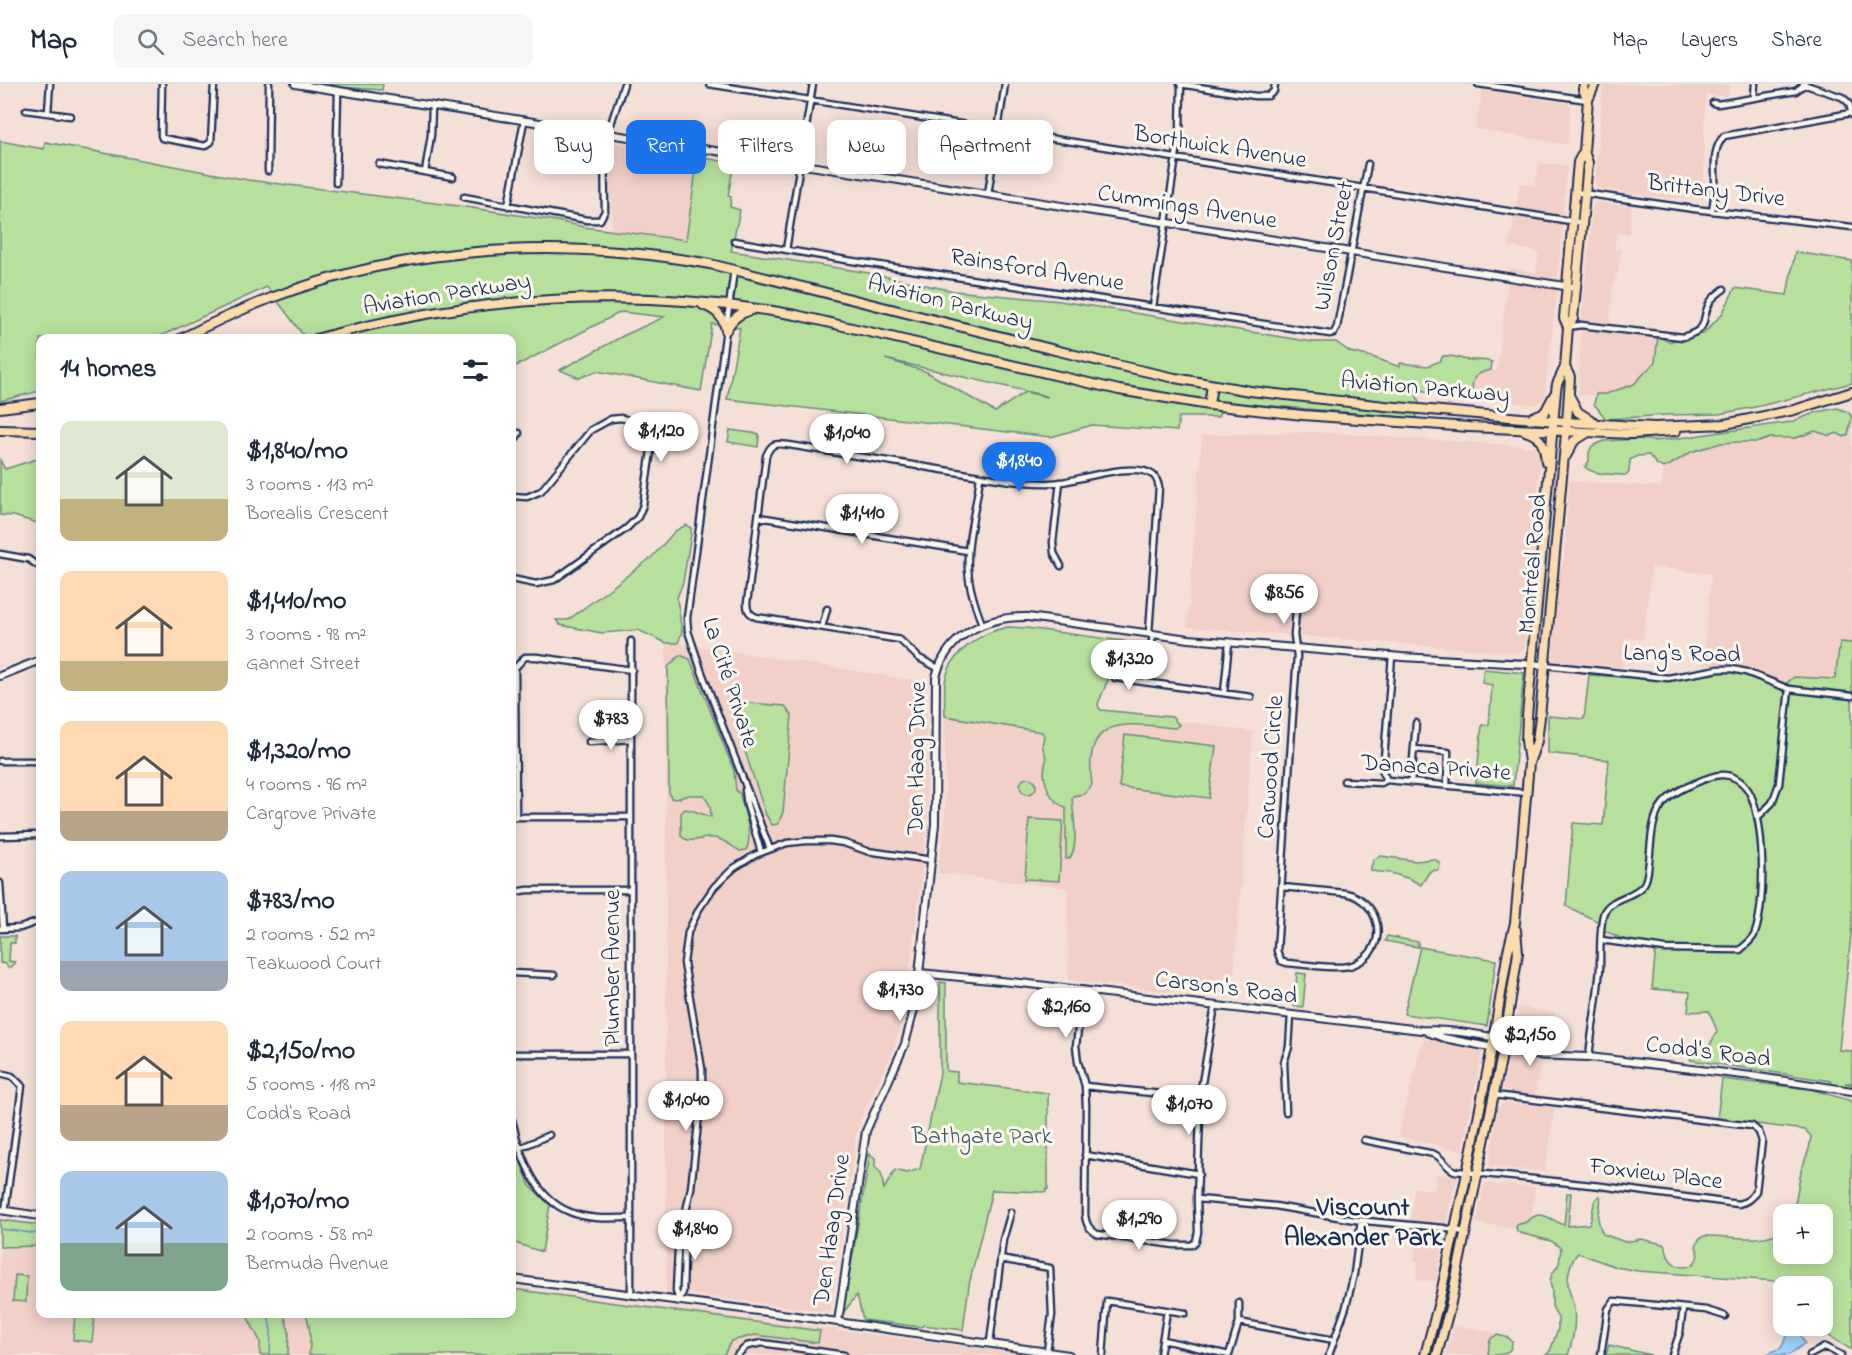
<!DOCTYPE html>
<html lang="en">
<head>
<meta charset="utf-8">
<style>
  :root { --surface:#fff; --page:#f6f6f7; --text:#1f2937; --muted:#747a83; --line:#e0e1e3; --accent:#1a73e8 }
  body { margin:0; font-family:"Indie Flower",sans-serif; background:var(--page); color:var(--text); height:100vh; display:flex; flex-direction:column; font-size:22px; white-space:nowrap }
  * { box-sizing:border-box; margin:0 }
  p { font-size:20px; color:var(--muted) }
  .icon { flex:none; width:33px; height:33px; fill:none; stroke:currentColor; stroke-width:2; stroke-linecap:round; stroke-linejoin:round }
  .map { position:relative; flex:1; overflow:hidden }
  .drawer { position:absolute; left:36px; top:250px; width:480px; height:984px; display:flex; flex-direction:column; background:var(--surface); border-radius:12px; box-shadow:0 3px 15px #0003 }
  .drawer>* { flex:none }
  .guide { position:absolute; left:534px; top:36px; width:570px; height:54px; display:flex; gap:12px }
  .tools { position:absolute; left:1773px; top:1120px; display:grid; gap:12px }
  .tools a { display:grid; place-items:center; width:60px; height:60px; border-radius:12px; background:var(--surface); box-shadow:0 3px 15px #0003; font-size:30px }
  .price { position:absolute; translate:-50% -51px; padding:0 14px; border-radius:21px; background:#fff; color:#222; font-size:20px; line-height:39px; filter:drop-shadow(0 2px 3px #0008) }
  .price::after { content:''; position:absolute; left:50%; top:36px; width:18px; height:14px; margin-left:-9px; background:inherit; clip-path:polygon(0 0,100% 0,50% 100%) }
  .price.active { background:var(--accent); color:#fff }
  ul { padding:0; list-style:none }
  li { display:flex; align-items:center; gap:18px; height:150px; padding:0 24px }
  li span { display:grid; place-items:center; flex:none; width:168px; height:120px; border-radius:12px; color:#555 }
  li>.icon { margin-inline-start:auto }
  span .icon { width:72px; height:72px; fill:#fffc; stroke-width:1 }
  li b { font-size:26px }
  h2 { display:flex; justify-content:space-between; align-items:center; height:72px; padding:0 24px; font-size:26px }
  .chip { padding:0 21px; border-radius:12px; background:var(--surface); box-shadow:0 3px 15px #0003; font-size:21px; line-height:54px }
  .chip.active { background:var(--accent); color:#fff }
  header { display:flex; align-items:center; gap:36px; box-sizing:border-box; height:84px; padding:0 30px; background:var(--surface); border-bottom:2px solid var(--line) }
  header strong { font-size:28px }
  nav { display:flex; gap:33px; margin-inline-start:auto; font-size:21px }
  .search { width:420px; height:54px; background:var(--page); display:flex; align-items:center; gap:15px; box-sizing:border-box; padding:0 21px; border-radius:12px; color:var(--muted); font-size:22px }
  .map>svg:first-child { display:block }
  .built { fill:#f1d0c8 }
  .green { fill:#b7e09d; stroke:#69887e; stroke-width:1.5; fill-rule:evenodd }
  .water { fill:#9ed2fc; stroke:#6a91bd; stroke-width:1.5 }
  .lines { fill:none; stroke-linecap:round; stroke-linejoin:round }
  .stream { stroke:#6a91bd; stroke-width:1.5 }
  .minor-casing { stroke:#1b2f5e; stroke-width:9 }
  .tertiary-casing { stroke:#1b2f5e; stroke-width:10 }
  .primary-casing { stroke:#1b2f5e; stroke-width:12 }
  .minor { stroke:#fbf7ec; stroke-width:4.5 }
  .tertiary { stroke:#fbf7ec; stroke-width:6 }
  .primary { stroke:#fcdcac; stroke-width:8 }
  .labels { text-anchor:middle; dominant-baseline:central; stroke-width:6; stroke-linejoin:round; paint-order:stroke }
  .street-label { font-size:24px; fill:#1b2f5e; stroke:#fbf7ec }
  .park-label { font-size:24px; fill:#425b6e; stroke:#fbf7ec }
  .neighbourhood-label { font-size:26px; font-weight:bold; fill:#1b2f5e; stroke:#fbf7ec }
</style>
</head>
<body>
<header>
<strong>Map</strong>
<div class="search"><svg class="icon" aria-label="search" viewBox="0 0 24 24"><circle cx="10" cy="10" r="6"/><path d="M15 15l6 6"/></svg>Search here</div>
<nav><a>Map</a><a>Layers</a><a>Share</a></nav>
</header>
<div class="map">
<svg width="1852" height="1271" viewBox="0 0 1852 1271">
  <rect width="100%" height="100%" fill="#f5e0d7"/>
  <filter id="ink" filterUnits="userSpaceOnUse"><feTurbulence type="fractalNoise" baseFrequency=".0167" numOctaves="2"/><feDisplacementMap in="SourceGraphic" scale="12" xChannelSelector="R" yChannelSelector="G"/><feConvolveMatrix kernelMatrix="1 2 1 2 8 2 1 2 1" color-interpolation-filters="sRGB"/></filter>
  <g filter="url(#ink)">
    <!-- built -->
    <path class="built" d="M1603,0H1730L1728,12L1706,11L1704,46V114H1665L1598,104L1595,98Z
      M1482,5L1571,20L1568,61L1476,45Z
      M613,59L698,73L686,157L612,146L609,62Z
      M1539,79L1567,81L1557,208L1544,317L1536,321L1470,313L1473,286L1497,287L1509,184L1536,189L1539,168L1509,162L1520,99L1535,101Z
      M1596,118L1632,122L1629,150L1617,149L1614,165L1621,166L1618,187L1613,202L1610,236L1611,247L1658,252L1655,278L1634,300L1606,310L1578,312L1582,230L1593,122Z
      M1852,330V559L1840,558L1835,595L1794,593L1787,599L1737,581H1703L1711,490L1652,483L1643,556L1625,554L1622,583L1557,577L1553,573L1559,488L1564,475L1569,397L1661,403L1666,367Z
      M1313,348L1541,363L1524,565L1520,569L1187,543L1202,351Z
      M666,557L926,598L927,743L906,919L894,965L865,1025L857,1046L830,1228L666,1207Z
      M1097,624L1253,648L1232,914L1068,896L1067,804L937,789L945,744V632L1065,652Z
      M1518,923L1554,928L1550,960L1515,952Z
      M1423,954L1482,968L1462,1067L1398,1052Z
      M1514,975L1541,979L1535,1013L1505,1006L1503,1003L1508,980Z
      M1505,1019L1555,1023L1545,1088L1489,1082L1497,1031L1501,1021Z
      M1437,1090L1457,1093L1447,1133L1436,1197L1416,1196L1418,1177H1414L1417,1147L1410,1145L1414,1104L1434,1106Z
      M1485,1099L1535,1103L1530,1147L1476,1139Z
      M0,1135L40,1140V1230H512V1204L1030,1271H0Z
      M1455,1241L1495,1249L1490,1271H1445Z"/>
    <!-- green -->
    <path class="green" d="M328,0H383L382,6L339,3Z
      M0,57L44,65L45,58L248,96L459,122L557,137L584,143L686,156L698,73L734,79L728,112L731,113L730,123L740,126L731,167L869,189L954,207L1060,217L1313,258H1336L1350,268L1372,273L1400,283V279L1428,282L1440,277L1443,272C1452,270 1459,275 1468,276C1476,276 1484,275 1492,278L1491,286C1471,290 1472,296 1472,314L1468,318C1459,317 1452,313 1444,310C1427,305 1425,314 1415,295L1411,296L1419,318L1416,334L1224,318L1218,333H1179L1177,347L1092,341L1051,353L727,315L740,244L712,240L701,307L597,287L579,294L560,286L623,252L664,233L621,228L512,284V255H306L267,203L154,255H40V307L0,317ZM885,275L1047,312V313L1025,308L995,328L927,288Z
      M674,70L695,75L693,84L672,79Z
      M1795,168L1852,177V299L1760,322L1719,330L1667,331L1606,335L1594,320L1596,310H1606L1634,300L1655,278L1658,252L1669,258L1694,251L1703,250L1722,230L1735,204L1787,211Z
      M1837,324L1848,328L1852,333L1848,351L1844,353L1837,349L1830,352L1815,347L1796,354H1770L1759,358H1738L1721,359L1691,368L1670,381L1663,384L1656,380L1649,371L1637,372L1630,376L1629,388L1627,391C1613,390 1595,392 1585,383L1589,377V369L1592,362L1604,357L1639,355L1655,357L1687,353L1791,338L1817,328Z
      M665,337L694,341L692,354L663,349Z
      M730,346L759,350L758,363L728,358Z
      M40,374V440L14,432L0,431V376L5,385Z
      M686,441L691,444V450L683,498L677,514L682,548L678,559H666L638,546L602,549L560,541L556,536H568L652,473L675,447Z
      M1008,543L1026,544L1124,557L1098,620L1099,624L1101,626L1172,633L1179,641L1175,644C1122,639 1083,631 1092,701L1084,710L1073,712L1072,715C1073,731 1080,763 1069,775H1066V723C1052,720 1045,702 1044,689C1044,684 1046,679 1046,675C1045,664 1040,666 1044,652L1042,648L945,632C945,621 944,610 945,599C949,569 981,548 1008,543Z
      M1840,558L1852,559V841L1839,966L1852,967V999H1845L1852,1000V1004L1833,1002L1831,997L1691,976L1686,967L1709,963L1717,947L1709,927L1688,928L1690,908L1652,905L1656,862L1623,855L1605,847L1597,837L1566,822L1573,739L1603,741L1609,676L1548,669V632L1584,635L1589,591L1678,596L1717,587H1732L1746,590L1786,606L1787,599L1794,593L1835,595Z
      M680,571L690,575L734,687L736,706L740,710C743,726 754,751 746,766L740,767C733,763 726,757 718,755C705,749 692,763 681,752V729L685,725L691,726L711,733L710,722L704,711H689L676,715L671,714L669,708L668,583Z
      M1484,585L1524,589L1513,702L1476,699L1482,641H1489L1492,601L1482,599Z
      M737,618L785,622L792,631L783,728L778,740L772,741L766,731L734,634L728,623L732,619Z
      M1125,651L1216,662L1209,714L1119,703Z
      M1020 702a8 8 0 1 1 16 0a8 8 0 1 1-16 0Z
      M1029,735L1063,737L1059,797L1025,795Z
      M1381,772L1416,777L1434,775L1440,779V782L1438,786L1430,787L1421,801L1410,795L1391,789L1371,787V783L1374,775Z
      M0,852H15V859H10L9,877L15,878L11,883L8,884L6,880L0,879Z
      M1387,852L1418,858V863L1385,857Z
      M1420,863L1496,876L1487,942L1404,930Z
      M1297,889L1306,890L1303,923L1294,922Z
      M940,898L946,899V987L957,988V998L1048,1009V1105L1046,1106V1108L992,1106L969,1201L963,1246L923,1241L922,1243L863,1236L857,1211L843,1229L870,1070L875,1074V1083L881,1089L884,1105L895,1086L907,1089L920,1085L940,989Z
      M1722,995L1810,1005L1852,1017V1266L1812,1242H1822V1203H1800V1200L1791,1198L1638,1187L1616,1183L1578,1169C1570,1177 1566,1194 1569,1205C1570,1211 1573,1217 1574,1224C1576,1239 1573,1256 1568,1271H1546L1550,1267L1558,1245V1234L1552,1222V1206L1550,1198L1552,1190L1559,1180L1561,1164L1551,1157L1520,1149L1517,1147L1516,1143L1518,1140C1530,1140 1531,1130 1540,1131C1548,1131 1557,1139 1564,1141L1567,1109H1571L1568,1142L1589,1140C1594,1131 1591,1121 1598,1112H1600C1603,1127 1593,1131 1603,1150L1625,1158L1641,1155L1663,1160L1666,1162C1667,1192 1706,1188 1696,1162L1699,1155L1704,1152C1727,1151 1765,1161 1783,1145L1784,1170H1822V1131H1793L1801,1087L1809,1065L1811,1052L1805,1046L1717,1035Z
      M512,1054L530,1102L550,1121L542,1168L512,1158Z
      M0,1136L40,1141V1162L0,1163Z
      M15,1191L27,1192L26,1218L13,1217Z
      M512,1205L820,1247L818,1259L755,1251L731,1257L724,1271H309C311,1256 311,1244 306,1230H512Z
      M75,1230H95L92,1258L73,1256Z
      M246,1230H284L289,1247L288,1271H260V1257Z
      M1497,1251L1509,1254L1512,1258C1512,1271 1500,1271 1488,1271C1490,1262 1486,1255 1497,1251Z
      M1609,1261L1651,1271H1606Z"/>
    <!-- water -->
    <path class="water" d="M1790,1246L1799,1249L1805,1259L1789,1271H1764L1781,1264Z"/>
    <g class="lines">
      <!-- stream -->
      <path class="stream" d="M0,1145L40,1150
        M268,1230L271,1247L270,1271"/>
      <!-- minor casing -->
      <g class="minor-casing">
        <path id="minor" d="M162,0L161,51L162,54L205,62L211,58L214,0
          M709,0L1583,139
          M1180,0L1255,12H1268L1274,7L1275,0
          M1478,0L1588,16
          M1803,0L1842,13L1849,19L1852,31
          M1754,13L1755,0
          M1713,19L1718,20L1796,7L1805,0
          M26,26L70,32
          M48,28L50,0
          M379,80L453,93
          M268,87L269,0
          M425,88L431,51L432,23
          M336,99L338,7
          M1575,108L1694,125L1852,143
          M988,110L1005,0
          M464,113L587,136H600L605,127L604,61L624,0
          M508,122L524,37
          M1712,127C1713,119 1715,111 1715,102C1716,83 1711,67 1724,52L1851,29
          M734,157L846,176L1330,250L1334,249L1337,243L1368,80
          M786,166L813,0
          M734,186L687,534L688,547L701,586L770,765
          M1153,223L1180,47L1181,0
          M1568,243L1581,241L1683,253C1712,244 1699,238 1710,218C1713,213 1719,209 1724,205
          M512,360L519,349
          M980,392C977,423 966,454 968,485C969,504 975,522 982,540
          M1060,398L1053,458L1054,469L1061,482
          M512,412L527,413L541,407L591,346L611,335L621,334L641,339L649,345L653,353L643,421L638,433L627,444L554,496L536,500L512,495
          M759,433L968,467
          M0,470L28,475L40,483
          M822,543L827,525
          M631,557V1211
          M1544,581L1668,594L1719,585H1732L1746,588L1789,605L1852,612
          M938,584L919,574L900,556L895,555L756,533C749,529 747,527 747,519L766,372C771,359 775,359 789,361L1011,397C1028,398 1045,401 1062,398C1083,395 1135,377 1153,391C1157,394 1158,399 1159,403L1149,549
          M1115,594L1251,613
          M1146,598L1153,550
          M1224,609L1229,558
          M589,658L631,655
          M1414,665L1448,668L1447,702
          M0,677H40
          M1387,696L1383,688L1392,572
          M1344,697L1381,699L1387,696L1527,709
          M1411,699L1416,639
          M745,706L747,721L761,768
          M516,732L515,584L525,573H537L632,586
          M512,733H631
          M1758,733L1772,719L1779,700L1789,605
          M0,752L40,751
          M0,799L3,845
          M1282,803L1345,809C1381,816 1391,864 1355,880C1341,887 1304,880 1287,879L1281,877L1277,867L1297,572L1294,551L1297,515
          M512,811L514,808L528,806H631
          M0,845L20,844L40,837
          M512,889L554,891
          M1083,906L1076,962L1078,978L1085,1002L1086,1022L1085,1130C1086,1140 1088,1144 1097,1150L1174,1161H1192L1196,1157L1198,1148L1197,1115L1201,1005L1215,922
          M512,970H631
          M1589,973C1592,943 1598,913 1600,883C1600,871 1600,837 1604,828C1613,812 1634,814 1644,800C1648,794 1648,784 1649,778C1653,739 1651,717 1691,701C1700,697 1712,691 1721,691C1732,690 1742,697 1748,706C1765,733 1766,819 1755,849C1753,856 1745,861 1740,866L1665,865L1601,856
          M0,989L12,992L22,1002L5,1127
          M1085,1002L1152,1009L1202,1016
          M1286,1028L1284,978L1289,963L1291,931
          M512,1036C520,1071 534,1114 570,1128C589,1136 611,1134 630,1134
          M1364,1056L1434,1070C1443,1074 1446,1084 1455,1087L1601,1102L1738,1120C1747,1118 1751,1115 1756,1107L1762,1057L1759,1048L1752,1042L1494,1011
          M520,1064L549,1051
          M1085,1071L1199,1090
          M1197,1115L1275,1122L1355,1136L1443,1144L1465,1148
          M1000,1175L1050,1184L1052,1231L1047,1267
          M679,1216L676,1207L679,1145L685,1132L691,1104L702,1004V985L684,879L688,848L699,825L714,803L734,784L755,771L787,759L806,757H830L844,759L867,767L932,776
          M679,1216L683,1208L685,1135
          M1239,1238L1334,1256
          M1163,1256L1229,1271
          M990,1258L1003,1156L1011,1128
          M737,1271L747,1262L762,1259L844,1271
          M1103,1271L1107,1217L1185,1229
          M1160,1271L1167,1227
          M1229,1271L1239,1238V1219
          M1329,1271L1346,1223L1354,1190L1361,1136
          M1601,1271L1608,1225L1614,1217L1706,1226L1725,1232
          M1672,1271L1680,1248L1683,1224
          M1810,1271L1825,1263L1841,1271"/>
      </g>
      <!-- tertiary casing -->
      <g class="tertiary-casing">
        <path id="tertiary" d="M295,0L1577,204
          M0,592L40,576
          M920,889L1021,899L1421,946C1468,946 1515,956 1560,971
          M1427,948L1444,954L1529,971L1589,973L1752,992L1852,1007
          M0,1126L40,1132
          M512,1195L789,1231L1069,1271
          M838,1238L866,1047L905,960L916,918L935,740L936,593C947,550 987,532 1028,533L1189,555L1402,573L1544,581"/>
      </g>
      <!-- primary casing -->
      <g class="primary-casing">
        <path id="primary" d="M1584,0L1583,5L1588,16
          M703,221C716,226 723,232 726,246
          M1568,243L1573,235L1588,79L1584,67
          M726,246C732,235 739,229 752,226
          M180,255C210,240 240,226 271,214C412,161 562,153 710,180L1099,277L1175,294L1250,307L1385,322L1567,338L1654,343L1725,340
          M316,255C472,211 637,202 796,231L1119,306L1209,321L1303,331L1469,343L1632,350L1676,347
          M1570,313L1578,328L1594,338
          M1209,321L1212,301
          M0,324L40,319
          M1533,333L1545,328L1554,311
          M1720,341L1794,326L1852,308
          M0,346L40,347
          M1525,347C1542,352 1545,362 1546,378
          M1566,372L1574,357L1587,349
          M1529,678L1526,657L1527,632L1556,307L1557,300L1565,283L1568,243L1564,234L1578,78L1584,67L1588,16L1595,0
          M1425,1271L1439,1218L1467,1089L1492,964L1508,867L1515,839L1529,679L1537,657L1540,633L1567,338L1570,293L1565,283
          M1437,1271L1450,1223L1503,966L1518,869L1516,846"/>
      </g>
      <!-- minor -->
      <use href="#minor" class="minor"/>
      <!-- tertiary -->
      <use href="#tertiary" class="tertiary"/>
      <!-- primary -->
      <use href="#primary" class="primary"/>
    </g>
  </g>
  <g class="labels">
    <!-- street labels -->
    <g class="street-label">
      <text transform="translate(1220 64) rotate(9)">Borthwick Avenue</text>
      <text transform="translate(1716 108) rotate(7)">Brittany Drive</text>
      <text transform="translate(1187 124) rotate(9)">Cummings Avenue</text>
      <text transform="translate(1335 162) rotate(-79)">Wilson Street</text>
      <text transform="translate(1037 187) rotate(9)">Rainsford Avenue</text>
      <text transform="translate(447 211) rotate(-9)">Aviation Parkway</text>
      <text transform="translate(950 220) rotate(14)">Aviation Parkway</text>
      <text transform="translate(1425 305) rotate(5)">Aviation Parkway</text>
      <text transform="translate(1534 480) rotate(-85)">Montréal Road</text>
      <text transform="translate(1682 571) rotate(1)">Lang's Road</text>
      <text transform="translate(729 599) rotate(72)">La Cité Private</text>
      <text transform="translate(918 674) rotate(-89)">Den Haag Drive</text>
      <text transform="translate(1272 683) rotate(-86)">Carwood Circle</text>
      <text transform="translate(1436 685) rotate(4)">Danaca Private</text>
      <text transform="translate(613 884) rotate(-90)">Plumber Avenue</text>
      <text transform="translate(1226 905) rotate(7)">Carson's Road</text>
      <text transform="translate(1708 969) rotate(7)">Codd's Road</text>
      <text transform="translate(1656 1091) rotate(7)">Foxview Place</text>
      <text transform="translate(833 1146) rotate(-82)">Den Haag Drive</text>
    </g>
    <!-- park labels -->
    <g class="park-label">
      <text x="982" y="1053">Bathgate Park</text>
    </g>
    <!-- neighbourhood labels -->
    <g class="neighbourhood-label">
      <text x="1363" y="1125">Viscount<tspan x="1363" dy="30">Alexander Park</tspan></text>
    </g>
  </g>
</svg>
<div class="tools">
<a>+</a>
<a>−</a>
</div>
<b class="price" style="left:661px;top:379px">$1,120</b>
<b class="price" style="left:847px;top:381px">$1,040</b>
<b class="price active" style="left:1019px;top:409px">$1,840</b>
<b class="price" style="left:862px;top:461px">$1,410</b>
<b class="price" style="left:1284px;top:541px">$856</b>
<b class="price" style="left:1129px;top:607px">$1,320</b>
<b class="price" style="left:611px;top:667px">$783</b>
<b class="price" style="left:900px;top:938px">$1,730</b>
<b class="price" style="left:1066px;top:955px">$2,160</b>
<b class="price" style="left:1530px;top:983px">$2,150</b>
<b class="price" style="left:686px;top:1048px">$1,040</b>
<b class="price" style="left:1189px;top:1052px">$1,070</b>
<b class="price" style="left:1139px;top:1167px">$1,290</b>
<b class="price" style="left:695px;top:1177px">$1,840</b>
<div class="guide">
<a class="chip">Buy</a>
<a class="chip active">Rent</a>
<a class="chip">Filters</a>
<a class="chip">New</a>
<a class="chip">Apartment</a>
</div>
<section class="drawer">
<h2>14 homes<svg class="icon" aria-label="filters" viewBox="0 0 24 24"><path d="M4 7h16M4 17h16"/><circle cx="9" cy="7" r="2"/><circle cx="15" cy="17" r="2"/></svg></h2>
<ul>
<li><span style="background:linear-gradient(#dfe7d0 65%,#c2b280 0)"><svg class="icon" aria-label="home" viewBox="0 0 24 24"><path d="M3 11l9-7 9 7M6 9v11h12V9"/></svg></span><div><b>$1,840/mo</b><p>3 rooms · 113 m²</p><p>Borealis Crescent</p></div></li>
<li><span style="background:linear-gradient(#ffd9b3 75%,#c2b280 0)"><svg class="icon" aria-label="home" viewBox="0 0 24 24"><path d="M3 11l9-7 9 7M6 9v11h12V9"/></svg></span><div><b>$1,410/mo</b><p>3 rooms · 98 m²</p><p>Gannet Street</p></div></li>
<li><span style="background:linear-gradient(#ffd9b3 75%,#b9a48a 0)"><svg class="icon" aria-label="home" viewBox="0 0 24 24"><path d="M3 11l9-7 9 7M6 9v11h12V9"/></svg></span><div><b>$1,320/mo</b><p>4 rooms · 96 m²</p><p>Cargrove Private</p></div></li>
<li><span style="background:linear-gradient(#a9c7e8 75%,#9aa5b1 0)"><svg class="icon" aria-label="home" viewBox="0 0 24 24"><path d="M3 11l9-7 9 7M6 9v11h12V9"/></svg></span><div><b>$783/mo</b><p>2 rooms · 52 m²</p><p>Teakwood Court</p></div></li>
<li><span style="background:linear-gradient(#ffd9b3 70%,#b9a48a 0)"><svg class="icon" aria-label="home" viewBox="0 0 24 24"><path d="M3 11l9-7 9 7M6 9v11h12V9"/></svg></span><div><b>$2,150/mo</b><p>5 rooms · 118 m²</p><p>Codd's Road</p></div></li>
<li><span style="background:linear-gradient(#a9c7e8 60%,#7fa58c 0)"><svg class="icon" aria-label="home" viewBox="0 0 24 24"><path d="M3 11l9-7 9 7M6 9v11h12V9"/></svg></span><div><b>$1,070/mo</b><p>2 rooms · 58 m²</p><p>Bermuda Avenue</p></div></li>
</ul>
</section>
</div>
</body>
</html>
